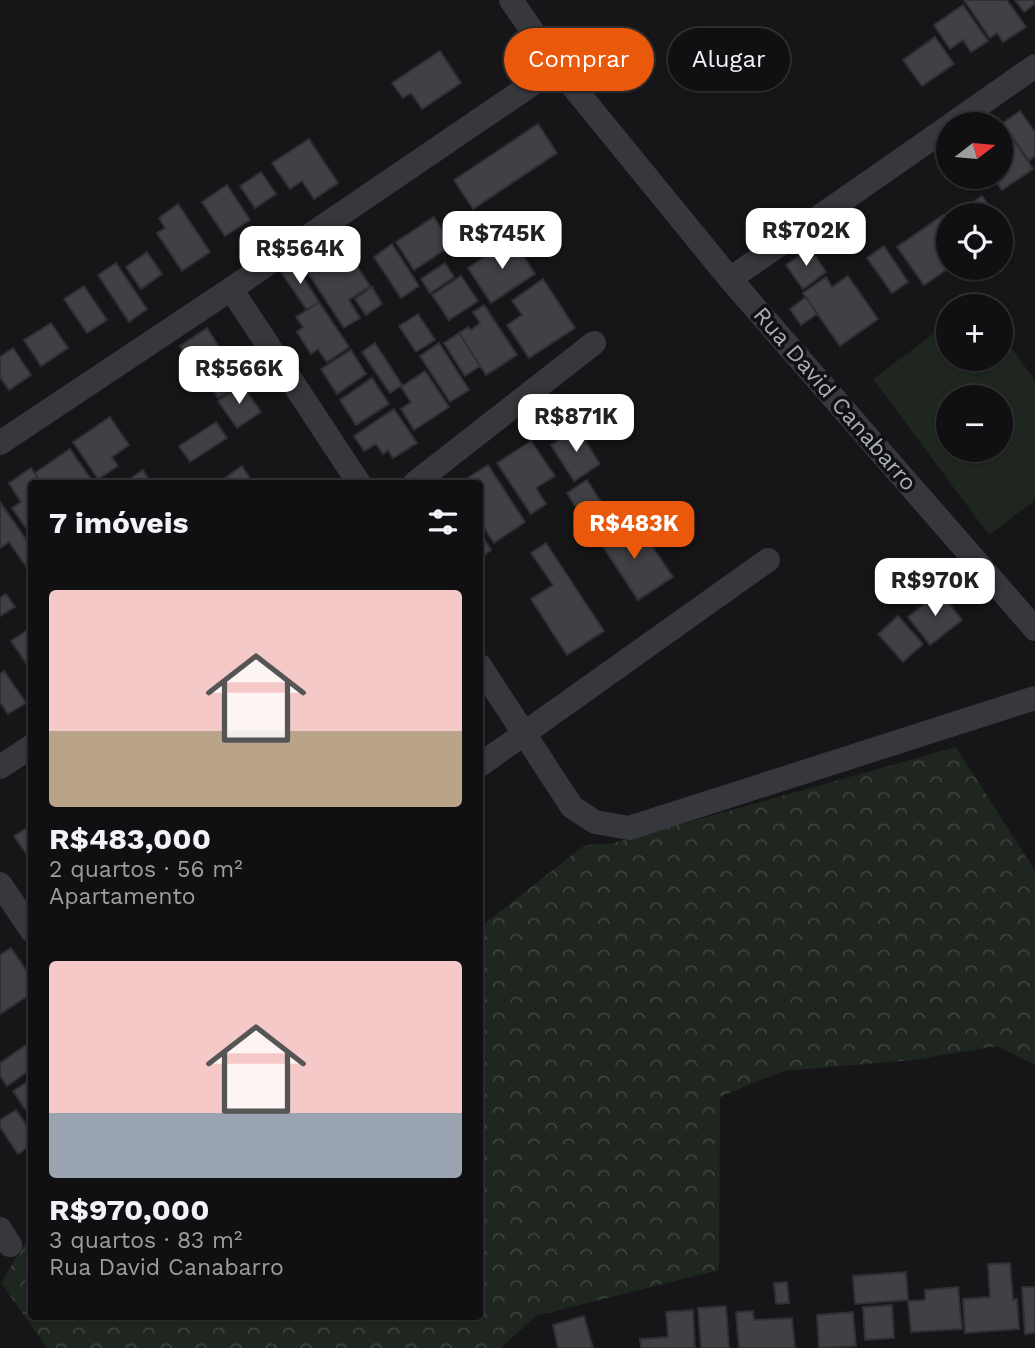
<!DOCTYPE html>
<html lang="pt">
<head>
<meta charset="utf-8">
<style>
  :root { --surface:#101012; --page:#1e1e20; --text:#f1f3f6; --muted:#9c9d9f; --line:#303032; --accent:#ea580c }
  body { margin:0; font-family:"Work Sans",sans-serif; background:var(--page); color:var(--text); height:100vh; display:flex; flex-direction:column; font-size:26px; white-space:nowrap }
  * { box-sizing:border-box; margin:0 }
  p { font-size:23px; color:var(--muted) }
  .icon { flex:none; width:38px; height:38px; fill:none; stroke:currentColor; stroke-width:2; stroke-linecap:round; stroke-linejoin:round }
  .map { position:relative; flex:1; overflow:hidden }
  .panel { position:absolute; left:28px; top:480px; width:455px; height:840px; display:flex; flex-direction:column; background:var(--surface); border-radius:7px; box-shadow:0 2px 5px #0004,0 0 0 2px var(--line) }
  .panel>* { flex:none }
  .hud { position:absolute; left:504px; top:28px; width:425px; height:63px; display:flex; gap:14px }
  .needle { width:46px; rotate:74deg }
  .tools { position:absolute; left:936px; top:112px; display:grid; gap:14px }
  .tools a { display:grid; place-items:center; width:77px; height:77px; border-radius:50%; background:var(--surface); box-shadow:0 2px 5px #0004,0 0 0 2px var(--line); font-size:35px }
  .price { position:absolute; translate:-50% -60px; padding:0 16px; border-radius:14px; background:#fff; color:#222; font-size:23px; line-height:46px; filter:drop-shadow(0 2px 4px #0008) }
  .price::after { content:''; position:absolute; left:50%; top:42px; width:21px; height:16px; margin-left:-10px; background:inherit; clip-path:polygon(0 0,100% 0,50% 100%) }
  .price.selected { background:var(--accent); color:#fff }
  ul { padding:0; list-style:none }
  li { display:grid; align-content:center; gap:14px; height:371px; padding:0 21px }
  li span { display:grid; place-items:center; height:217px; border-radius:7px; color:#555 }
  li>.icon { margin-inline-start:auto }
  span .icon { width:126px; height:126px; fill:#fffc; stroke-width:1 }
  li b { font-size:30px }
  h2 { display:flex; justify-content:space-between; align-items:center; height:84px; padding:0 21px; font-size:30px }
  .chip { padding:0 24px; border-radius:32px; background:var(--surface); box-shadow:0 2px 5px #0004,0 0 0 2px var(--line); font-size:24px; line-height:63px }
  .chip.selected { background:var(--accent); color:#fff }
  .map>svg:first-child { display:block }
  .forest { fill:url(#forest-crowns) }
  .pitch { fill:#1e261f; fill-rule:evenodd }
  .building { fill:#404145; stroke:#303034; stroke-width:2 }
  .lines { fill:none; stroke-linecap:round; stroke-linejoin:round }
  .minor { stroke:#37383d; stroke-width:24 }
  .labels { text-anchor:middle; dominant-baseline:central; stroke-width:7; stroke-linejoin:round; paint-order:stroke }
  .street-label { font-size:23px; fill:#a8adb8; stroke:#111113 }
</style>
</head>
<body>
<div class="map">
<svg width="1035" height="1348" viewBox="0 0 1035 1348">
  <defs>
    <pattern id="forest-crowns" width="20" height="18" patternUnits="userSpaceOnUse" patternTransform="scale(1.75)"><rect width="20" height="18" fill="#1e261f"/><path d="M2 6a3 3 0 1 1 6 0M12 15a3 3 0 1 1 6 0" fill="none" stroke="#3c433d"/></pattern>
  </defs>
  <rect width="100%" height="100%" fill="#161618"/>
  <!-- forest -->
  <path class="forest" d="M956,747L1035,871V1065L997,1046L913,1060L783,1071L720,1097L719,1270L536,1316L501,1348H47L1,1283L31,1233L32,1316H480V927L585,845L614,843Z"/>
  <!-- pitch -->
  <path class="pitch" d="M948,323V359H1001V334L1035,380V500L989,535L873,379ZM948,397H1001V450H948Z"/>
  <!-- building -->
  <path class="building" d="M964,0H1007L1026,27L1003,42L997,33L990,38Z
    M1015,0H1035V4L1024,12Z
    M963,5L988,41L971,52L963,40L950,49L934,25Z
    M935,37L954,64L922,86L903,60Z
    M440,51L461,83L422,109L411,93L403,98L392,83Z
    M1020,111L1035,132V156L1029,161L1003,123Z
    M538,124L557,153L473,209L454,180Z
    M1008,132L1033,169L1002,190L993,177H1001V136Z
    M309,139L338,183L314,199L302,181L290,189L272,163Z
    M261,172L276,194L255,208L240,186Z
    M227,185L250,220L225,236L202,202Z
    M982,196L995,215H966L963,210Z
    M178,204L210,252L182,271L157,233L165,228L159,218Z
    M943,215L948,223L949,268L924,285L897,247Z
    M434,217L452,245L414,270L396,242Z
    M512,238L535,274L491,303L468,268Z
    M342,243L370,286L349,300L360,318L344,328L304,267Z
    M392,244L419,286L401,298L374,257Z
    M884,246L908,282L892,293L867,258Z
    M810,248L826,272L803,289L786,265Z
    M147,252L162,274L141,289L126,267Z
    M116,263L147,309L129,322L98,275Z
    M294,263L319,302L307,310L281,272Z
    M445,263L454,277L430,293L421,279Z
    M461,276L478,301L449,320L432,295Z
    M848,276L878,319L840,346L803,293L826,277L832,287Z
    M543,279L575,328L529,358L507,325L522,315L512,301Z
    M84,286L107,320L87,333L64,299Z
    M372,287L382,304L366,315L355,299Z
    M806,297L817,314L801,325L790,309Z
    M319,302L349,347L327,362L318,349L311,354L297,332L303,327L296,317Z
    M484,305L517,355L486,375L459,333L468,327L471,330L480,323L473,312Z
    M418,314L435,340L416,352L399,326Z
    M51,323L68,348L41,366L24,340Z
    M207,328L223,353L197,371L180,346Z
    M459,333L480,366L465,376L444,343Z
    M375,343L402,385L390,393L362,352Z
    M439,343L469,390L450,402L420,356Z
    M13,348L31,375L9,390L0,377V357Z
    M351,350L366,374L337,394L321,369Z
    M227,358L243,382L218,398L202,374Z
    M425,371L449,407L414,430L401,409L411,402L401,387Z
    M372,378L389,404L356,425L340,400Z
    M242,385L261,412L237,428L218,401Z
    M394,409L417,443L393,458L388,450L383,454L376,444L364,451L354,436Z
    M110,417L129,445L112,457L118,466L98,479L73,442Z
    M216,422L227,438L190,462L179,446Z
    M577,428L600,464L574,481L551,445Z
    M531,441L555,476L536,488L546,504L531,514L497,463Z
    M70,449L90,478L82,483H42L35,473Z
    M488,465L525,522L494,543L480,521V483H460Z
    M242,466L253,483H218Z
    M31,468L41,483H32V524L26,528L12,508L21,502L9,483Z
    M143,470L151,483H127L126,482Z
    M587,480L603,505L583,519L567,493Z
    M0,502L32,548V575L9,542L0,548Z
    M614,520L631,546L646,537L673,577L638,600L594,533Z
    M480,532L491,550L480,558Z
    M546,543L604,631L567,655L531,599L553,585L531,553Z
    M940,592L962,620L930,645L908,617Z
    M6,594L15,607L0,616V598Z
    M898,616L923,644L903,662L878,634Z
    M29,629L32,632V672L11,641Z
    M4,671L26,703L8,714L0,702V674Z
    M32,825V862L14,836Z
    M11,948L32,979V993L0,1014V955Z
    M32,1041V1073L30,1070L7,1086L0,1076V1063Z
    M32,1079V1104L25,1109L13,1091Z
    M16,1110L32,1133V1144L18,1154L0,1127V1120Z
    M1010,1263L1013,1300L1017,1299L1019,1329L965,1333L963,1299L990,1297L988,1264Z
    M906,1272L908,1300L855,1304L853,1276Z
    M787,1282L789,1303L776,1304L774,1283Z
    M958,1287L962,1329L911,1332L908,1301L925,1300V1290Z
    M1022,1287H1035V1333L1025,1334Z
    M892,1305L894,1338L865,1340L863,1307Z
    M726,1306L729,1348H701L698,1308Z
    M693,1310L695,1348H641L640,1339L668,1337L666,1312Z
    M753,1311L754,1320L792,1318L795,1348H739L736,1312Z
    M853,1312L856,1346L819,1348L817,1315Z
    M584,1316L593,1348H558L553,1325Z"/>
  <g class="lines">
    <!-- minor -->
    <path class="minor" d="M511,0L557,67L730,279L1035,629
      M952,124L1035,66
      M730,279L948,127
      M231,289L359,483
      M0,443L231,289L557,67
      M415,483L594,343
      M480,666L572,807L595,822L629,828L1035,698
      M480,765L768,560
      M0,767L32,746
      M0,884L32,931
      M0,1229L10,1245"/>
  </g>
  <g class="labels">
    <!-- street labels -->
    <g class="street-label">
      <text transform="translate(835 399) rotate(49)">Rua David Canabarro</text>
    </g>
  </g>
</svg>
<div class="tools">
<a><svg class="needle" viewBox="-14 -14 28 28"><path d="M0-13l5 13h-10z" fill="#e53935"/><path d="M0 13l5-13h-10z" fill="#9c9d9f"/></svg></a>
<a><svg class="icon" aria-label="locate" viewBox="0 0 24 24"><circle cx="12" cy="12" r="6"/><path d="M12 2v4M12 18v4M2 12h4M18 12h4"/></svg></a>
<a>+</a>
<a>−</a>
</div>
<b class="price" style="left:806px;top:268px">R$702K</b>
<b class="price" style="left:502px;top:271px">R$745K</b>
<b class="price" style="left:300px;top:286px">R$564K</b>
<b class="price" style="left:239px;top:406px">R$566K</b>
<b class="price" style="left:576px;top:454px">R$871K</b>
<b class="price selected" style="left:634px;top:561px">R$483K</b>
<b class="price" style="left:935px;top:618px">R$970K</b>
<div class="hud">
<a class="chip selected">Comprar</a>
<a class="chip">Alugar</a>
</div>
<section class="panel">
<h2>7 imóveis<svg class="icon" aria-label="filters" viewBox="0 0 24 24"><path d="M4 7h16M4 17h16"/><circle cx="9" cy="7" r="2"/><circle cx="15" cy="17" r="2"/></svg></h2>
<ul>
<li><span style="background:linear-gradient(#f6c9c9 65%,#b9a48a 0)"><svg class="icon" aria-label="home" viewBox="0 0 24 24"><path d="M3 11l9-7 9 7M6 9v11h12V9"/></svg></span><div><b>R$483,000</b><p>2 quartos · 56 m²</p><p>Apartamento</p></div></li>
<li><span style="background:linear-gradient(#f6c9c9 70%,#9aa5b1 0)"><svg class="icon" aria-label="home" viewBox="0 0 24 24"><path d="M3 11l9-7 9 7M6 9v11h12V9"/></svg></span><div><b>R$970,000</b><p>3 quartos · 83 m²</p><p>Rua David Canabarro</p></div></li>
</ul>
</section>
</div>
</body>
</html>
